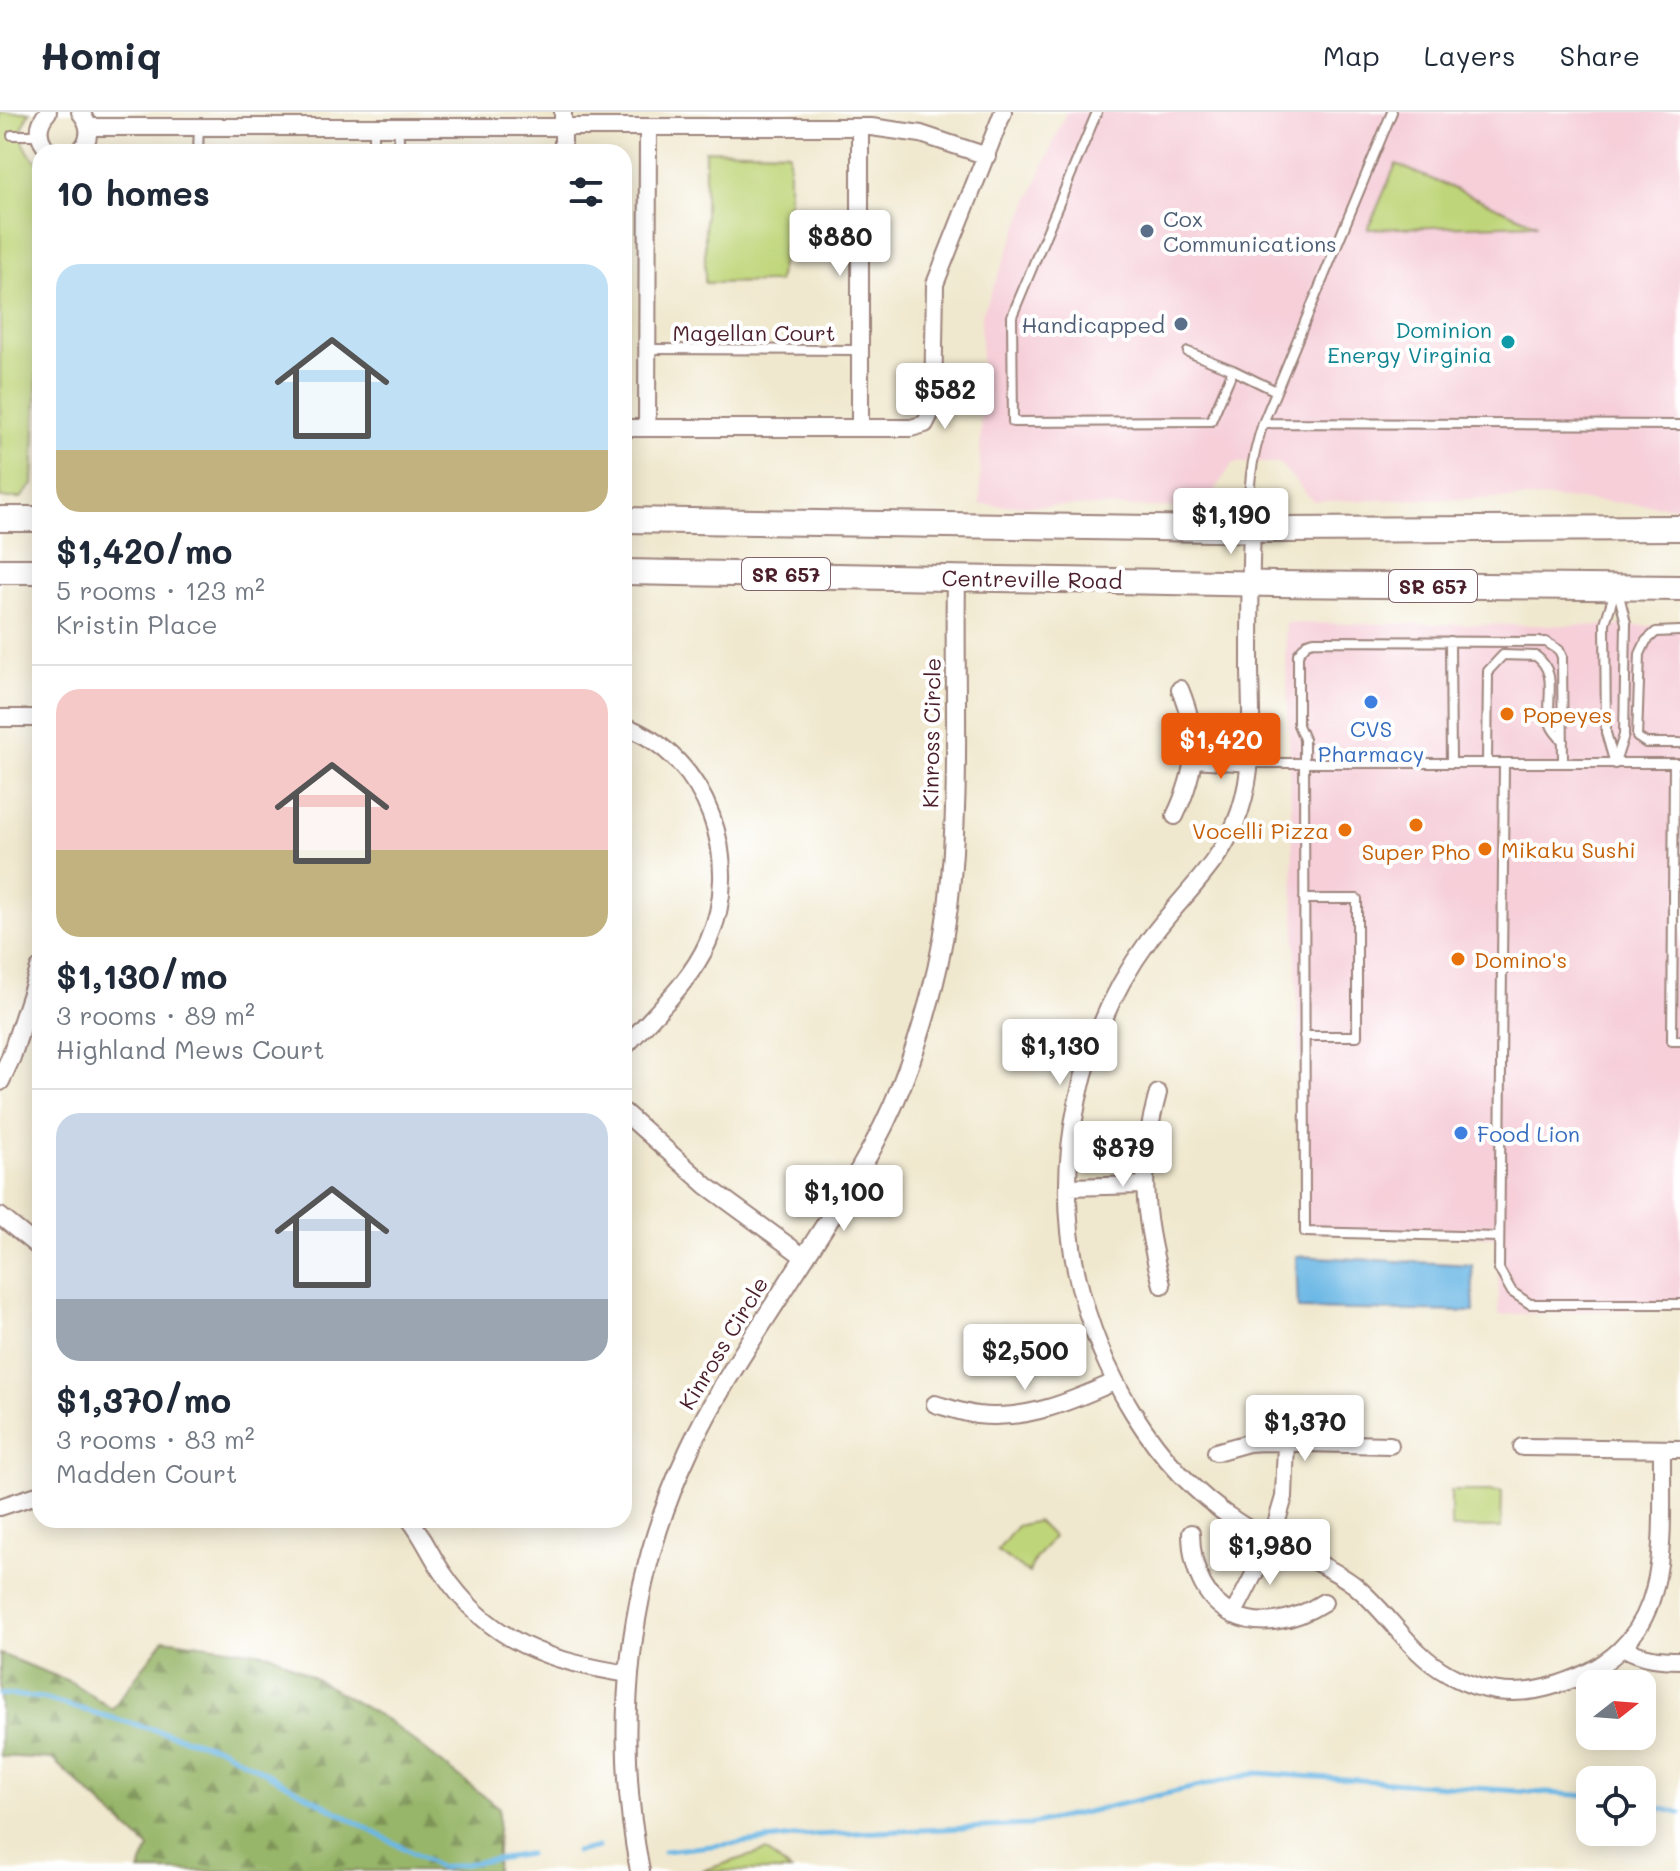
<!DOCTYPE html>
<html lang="en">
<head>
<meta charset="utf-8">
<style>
  :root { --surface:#fff; --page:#f6f6f7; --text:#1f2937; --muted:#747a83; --line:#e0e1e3; --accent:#ea580c }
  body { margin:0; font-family:Mali,sans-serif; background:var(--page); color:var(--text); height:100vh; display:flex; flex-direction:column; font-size:30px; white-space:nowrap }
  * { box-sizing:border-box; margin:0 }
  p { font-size:26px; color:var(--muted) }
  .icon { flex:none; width:44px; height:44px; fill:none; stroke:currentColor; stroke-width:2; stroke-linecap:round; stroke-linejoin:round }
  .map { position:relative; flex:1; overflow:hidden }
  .details { position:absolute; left:32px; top:32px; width:600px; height:1384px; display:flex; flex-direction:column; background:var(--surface); border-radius:24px; box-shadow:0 4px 20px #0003 }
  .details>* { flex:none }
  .needle { width:52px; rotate:73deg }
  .fabs { position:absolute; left:1576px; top:1558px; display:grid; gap:16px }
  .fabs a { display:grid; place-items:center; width:80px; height:80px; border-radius:16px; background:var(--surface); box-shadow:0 4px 20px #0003; font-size:40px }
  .price { position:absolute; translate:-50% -68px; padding:0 18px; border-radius:8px; background:#fff; color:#222; font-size:26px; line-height:52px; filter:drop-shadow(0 2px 4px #0008) }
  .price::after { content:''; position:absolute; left:50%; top:48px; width:24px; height:18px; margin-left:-12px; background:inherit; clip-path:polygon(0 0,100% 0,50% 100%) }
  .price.on { background:var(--accent); color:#fff }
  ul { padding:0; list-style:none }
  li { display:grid; align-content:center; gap:16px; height:424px; padding:0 24px }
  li+li { border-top:2px solid var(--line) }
  li span { display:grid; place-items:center; height:248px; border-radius:24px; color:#555 }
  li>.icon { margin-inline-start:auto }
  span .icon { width:144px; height:144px; fill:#fffc; stroke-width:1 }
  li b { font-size:34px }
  h2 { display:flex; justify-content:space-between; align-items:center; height:96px; padding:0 24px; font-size:34px }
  header { display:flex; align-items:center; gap:48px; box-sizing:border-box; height:112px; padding:0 40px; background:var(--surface); border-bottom:2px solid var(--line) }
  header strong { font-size:38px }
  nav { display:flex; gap:44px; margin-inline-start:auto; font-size:28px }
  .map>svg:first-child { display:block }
  .built { fill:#f6cfd9 }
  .green { fill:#bfd579; stroke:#847a52; stroke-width:2 }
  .forest { fill:url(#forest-firs); stroke:#706a4a; stroke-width:2 }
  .water { fill:#6bb7e5; stroke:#5a6b88; stroke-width:2 }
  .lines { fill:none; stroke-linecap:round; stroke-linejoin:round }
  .stream { stroke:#6bb7e5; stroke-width:5 }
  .service-casing { stroke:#9d847c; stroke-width:12 }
  .minor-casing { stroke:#9d847c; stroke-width:20 }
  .tertiary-casing { stroke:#9d847c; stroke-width:22 }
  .primary-casing { stroke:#9d847c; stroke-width:28 }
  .service { stroke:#fff; stroke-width:8 }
  .minor { stroke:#fff; stroke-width:16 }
  .tertiary { stroke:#fff; stroke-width:18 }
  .primary { stroke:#fff; stroke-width:24 }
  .service-dot { fill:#5c6f8a; stroke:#fff; stroke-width:3 }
  .culture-dot { fill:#0f9aa8; stroke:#fff; stroke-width:3 }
  .shop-dot { fill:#3f7fe0; stroke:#fff; stroke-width:3 }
  .food-dot { fill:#e8710a; stroke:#fff; stroke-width:3 }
  .labels { text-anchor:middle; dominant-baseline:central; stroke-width:8; stroke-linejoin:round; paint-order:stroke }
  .shield { fill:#fff; stroke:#80626b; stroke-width:2 }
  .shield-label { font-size:20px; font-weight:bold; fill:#4a1f2b }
  .service-label { font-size:22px; fill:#4e5e75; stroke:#fff; text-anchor:start }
  .culture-label { font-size:22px; fill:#0d838f; stroke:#fff; text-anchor:end }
  .street-label { font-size:22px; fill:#4a1f2b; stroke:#fff }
  .food-label { font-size:22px; fill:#c56008; stroke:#fff; text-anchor:start }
  .shop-label { font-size:22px; fill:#366cbe; stroke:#fff }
</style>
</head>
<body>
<header>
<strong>Homiq</strong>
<nav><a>Map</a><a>Layers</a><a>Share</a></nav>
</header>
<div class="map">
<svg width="1680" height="1759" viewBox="0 0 1680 1759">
  <defs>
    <pattern id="forest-firs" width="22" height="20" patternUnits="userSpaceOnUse" patternTransform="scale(2)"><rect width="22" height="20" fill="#97b669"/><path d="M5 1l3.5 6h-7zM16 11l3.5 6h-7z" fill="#7d9357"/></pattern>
  </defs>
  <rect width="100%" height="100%" fill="#fff"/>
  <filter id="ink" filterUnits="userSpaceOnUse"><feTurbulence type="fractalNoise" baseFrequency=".0125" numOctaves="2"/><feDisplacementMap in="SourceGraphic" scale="16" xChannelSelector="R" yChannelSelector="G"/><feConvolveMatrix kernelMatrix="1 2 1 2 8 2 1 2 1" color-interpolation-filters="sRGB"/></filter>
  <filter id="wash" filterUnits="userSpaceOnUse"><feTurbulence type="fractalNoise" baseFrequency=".006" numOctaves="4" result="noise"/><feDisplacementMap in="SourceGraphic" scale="32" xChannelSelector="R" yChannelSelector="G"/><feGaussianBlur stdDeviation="1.8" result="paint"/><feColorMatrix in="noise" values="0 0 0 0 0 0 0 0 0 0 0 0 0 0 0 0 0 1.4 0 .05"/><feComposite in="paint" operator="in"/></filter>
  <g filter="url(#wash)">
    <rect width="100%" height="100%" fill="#f0e8ce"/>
    <!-- built -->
    <path class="built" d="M1066,0H1680V395L1550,386L1313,389L1279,351H1233L1203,396L980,393L981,204Z
      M1285,511L1680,514V1195L1499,1203L1498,1125L1305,1120Z"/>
    <!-- green -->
    <path class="green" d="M0,0H30C16,19 22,38 40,52V180L33,372L21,386H0Z
      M705,38L789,40V106L778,170L705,171Z
      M1396,52L1537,112L1368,117Z
      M1451,1379H1502L1501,1416H1451Z
      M1037,1409L1053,1425L1035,1447L1029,1461L997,1439L1017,1414Z
      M766,1739L791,1759H701L765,1739Z"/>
    <!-- forest -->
    <path class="forest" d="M164,1527L272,1542L387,1608L499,1696L496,1759H139L149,1736L52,1647L0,1644V1542L71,1570L112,1597Z"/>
    <!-- water -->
    <path class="water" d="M1296,1144L1472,1153L1474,1200L1298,1197Z"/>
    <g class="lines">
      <!-- stream -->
      <path class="stream" d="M0,1582L42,1586L222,1637L440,1756L528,1742
        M1642,1692L1680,1701
        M664,1739L813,1723L1029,1713L1257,1661L1590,1684
        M576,1740L598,1735"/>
    </g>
  </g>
  <g filter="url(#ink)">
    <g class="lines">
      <!-- service casing -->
      <g class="service-casing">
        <path id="service" d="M1097,0L1012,204L1013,310L1211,309L1233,258L1276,279
          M398,14L400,40
          M374,15V40
          M12,23H39
          M198,40L199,14
          M647,237L859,238
          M1188,240L1233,258
          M1263,311L1680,313
          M1251,415C1246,378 1252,346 1263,311L1392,0
          M1680,519L1656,520L1646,529L1640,542L1637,625L1646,631H1680
          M1450,529L1451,651
          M1250,651H1680
          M1487,651L1488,559L1503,543L1536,544C1560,562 1544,589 1551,613C1553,619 1559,625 1563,629
          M1504,651L1499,1157L1512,1180L1530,1192H1680
          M1615,651L1624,623L1626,511L1618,479
          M1674,651L1672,929H1680
          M1615,652L1606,621L1605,511L1615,479
          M1304,787H1357V924H1304
          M1498,1125L1305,1120L1304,627L1298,613V542L1307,531L1314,529L1546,530L1559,538L1562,545L1563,651"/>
      </g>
      <!-- minor casing -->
      <g class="minor-casing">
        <path id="minor" d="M48,0C36,13 37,28 50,40
          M89,15H871L921,22L987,44
          M78,40C92,28 91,13 80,0
          M563,40V0
          M624,316H911L925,312L933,296L935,172L1003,0
          M647,316L648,15
          M860,316V15
          M1252,418C1250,465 1250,512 1250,559C1251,606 1255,654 1240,699C1223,751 1180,785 1149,828C1080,922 1052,1048 1077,1163C1099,1259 1153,1354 1236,1409C1273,1434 1317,1446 1353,1472C1388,1499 1409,1541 1448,1562C1483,1582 1521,1585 1559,1572C1676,1534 1661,1438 1662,1337
          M0,606H40
          M624,614C709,645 744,751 708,830C690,871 653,903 624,936
          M1195,647L1250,651
          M1175,704C1197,657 1200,626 1180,577
          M1158,981C1138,1051 1143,1104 1162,1173
          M624,1000L707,1074L804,1145
          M1068,1075L1143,1073
          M0,1104L37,1134
          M935,1292C949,1296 964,1301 977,1303C1026,1309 1072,1289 1114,1270
          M1522,1335L1680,1337
          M1216,1340L1248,1331L1263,1330L1390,1333
          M0,1395L40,1382
          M410,1408C423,1424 431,1444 443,1461C490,1531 549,1549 628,1562
          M1191,1421C1192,1503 1257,1533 1324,1490
          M1233,1503L1271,1429L1284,1385L1286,1331
          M1624,1536C1643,1546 1659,1548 1680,1548"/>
      </g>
      <!-- tertiary casing -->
      <g class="tertiary-casing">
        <path id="tertiary" d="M0,969L11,945L40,857
          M640,1759C612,1616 627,1469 690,1336C715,1282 749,1232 781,1182C823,1115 872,1049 901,974C924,916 940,857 948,795C961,686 954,574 956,465"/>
      </g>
      <!-- primary casing -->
      <g class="primary-casing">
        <path id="primary" d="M0,407H40
          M624,408L1279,418L1680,416
          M0,459H40
          M624,460L1275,472L1680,476"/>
      </g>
      <!-- service -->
      <use href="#service" class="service"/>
      <!-- minor -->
      <use href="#minor" class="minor"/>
      <!-- tertiary -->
      <use href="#tertiary" class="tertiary"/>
      <!-- primary -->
      <use href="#primary" class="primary"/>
    </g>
  </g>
  <!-- markers -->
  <g class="service-dot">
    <circle cx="1147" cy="119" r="8"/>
    <circle cx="1181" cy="212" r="8"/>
  </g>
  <circle class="culture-dot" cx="1508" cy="230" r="8"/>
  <g class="shop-dot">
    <circle cx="1371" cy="590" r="8"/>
    <circle cx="1461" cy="1021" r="8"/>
  </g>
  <g class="food-dot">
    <circle cx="1507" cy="602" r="8"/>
    <circle cx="1416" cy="713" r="8"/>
    <circle cx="1345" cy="718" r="8"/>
    <circle cx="1485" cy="737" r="8"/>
    <circle cx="1458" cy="847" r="8"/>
  </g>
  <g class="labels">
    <!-- shield labels -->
    <g class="shield">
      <rect x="742" y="446" width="88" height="32" rx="6"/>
      <rect x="1389" y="458" width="88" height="32" rx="6"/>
    </g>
    <g class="shield-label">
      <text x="786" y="462">SR 657</text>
      <text x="1433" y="474">SR 657</text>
    </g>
    <!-- service labels -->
    <g class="service-label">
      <text x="1163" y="106">Cox<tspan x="1163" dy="25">Communications</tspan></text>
      <text x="1165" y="212" text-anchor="end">Handicapped</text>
    </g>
    <!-- culture labels -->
    <g class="culture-label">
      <text x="1492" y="217">Dominion<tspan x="1492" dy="25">Energy Virginia</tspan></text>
    </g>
    <!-- street labels -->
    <g class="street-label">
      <text x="754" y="220">Magellan Court</text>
      <text transform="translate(1032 467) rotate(1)">Centreville Road</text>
      <text transform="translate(931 621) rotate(-89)">Kinross Circle</text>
      <text transform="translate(723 1231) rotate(-59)">Kinross Circle</text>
    </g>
    <!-- food labels -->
    <g class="food-label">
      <text x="1523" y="602">Popeyes</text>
      <text x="1329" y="718" text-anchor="end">Vocelli Pizza</text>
      <text x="1501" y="737">Mikaku Sushi</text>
      <text x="1416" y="739" text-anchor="middle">Super Pho</text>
      <text x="1474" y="847">Domino's</text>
    </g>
    <!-- shop labels -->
    <g class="shop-label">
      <text x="1371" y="616">CVS<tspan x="1371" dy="25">Pharmacy</tspan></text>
      <text x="1477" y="1021" text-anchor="start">Food Lion</text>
    </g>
  </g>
</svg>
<div class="fabs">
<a><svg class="needle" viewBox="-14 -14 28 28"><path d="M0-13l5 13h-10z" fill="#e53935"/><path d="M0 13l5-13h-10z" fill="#747a83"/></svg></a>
<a><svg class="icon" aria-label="locate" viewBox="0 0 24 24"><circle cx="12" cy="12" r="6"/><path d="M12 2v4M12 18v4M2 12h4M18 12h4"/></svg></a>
</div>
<b class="price" style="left:840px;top:166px">$880</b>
<b class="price" style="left:945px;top:319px">$582</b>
<b class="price" style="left:1231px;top:444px">$1,190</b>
<b class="price on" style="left:1221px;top:669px">$1,420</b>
<b class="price" style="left:1060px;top:975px">$1,130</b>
<b class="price" style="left:1123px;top:1077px">$879</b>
<b class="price" style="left:844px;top:1121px">$1,100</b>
<b class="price" style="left:1025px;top:1280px">$2,500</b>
<b class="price" style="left:1305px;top:1351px">$1,370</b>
<b class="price" style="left:1270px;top:1475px">$1,980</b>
<section class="details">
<h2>10 homes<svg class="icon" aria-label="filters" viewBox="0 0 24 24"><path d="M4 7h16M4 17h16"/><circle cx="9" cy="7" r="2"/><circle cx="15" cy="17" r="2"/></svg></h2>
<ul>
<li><span style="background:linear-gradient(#bfe0f5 75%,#c2b280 0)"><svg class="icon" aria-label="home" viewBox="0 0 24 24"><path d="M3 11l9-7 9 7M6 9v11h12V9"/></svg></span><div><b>$1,420/mo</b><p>5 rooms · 123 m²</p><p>Kristin Place</p></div></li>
<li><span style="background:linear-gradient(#f6c9c9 65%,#c2b280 0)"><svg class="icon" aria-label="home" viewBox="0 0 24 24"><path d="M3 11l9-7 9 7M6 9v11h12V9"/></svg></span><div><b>$1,130/mo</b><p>3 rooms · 89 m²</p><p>Highland Mews Court</p></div></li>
<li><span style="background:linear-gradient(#c9d6e8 75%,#9aa5b1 0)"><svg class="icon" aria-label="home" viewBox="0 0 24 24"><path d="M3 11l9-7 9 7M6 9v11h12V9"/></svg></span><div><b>$1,370/mo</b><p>3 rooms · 83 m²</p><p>Madden Court</p></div></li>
</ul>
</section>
</div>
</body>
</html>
